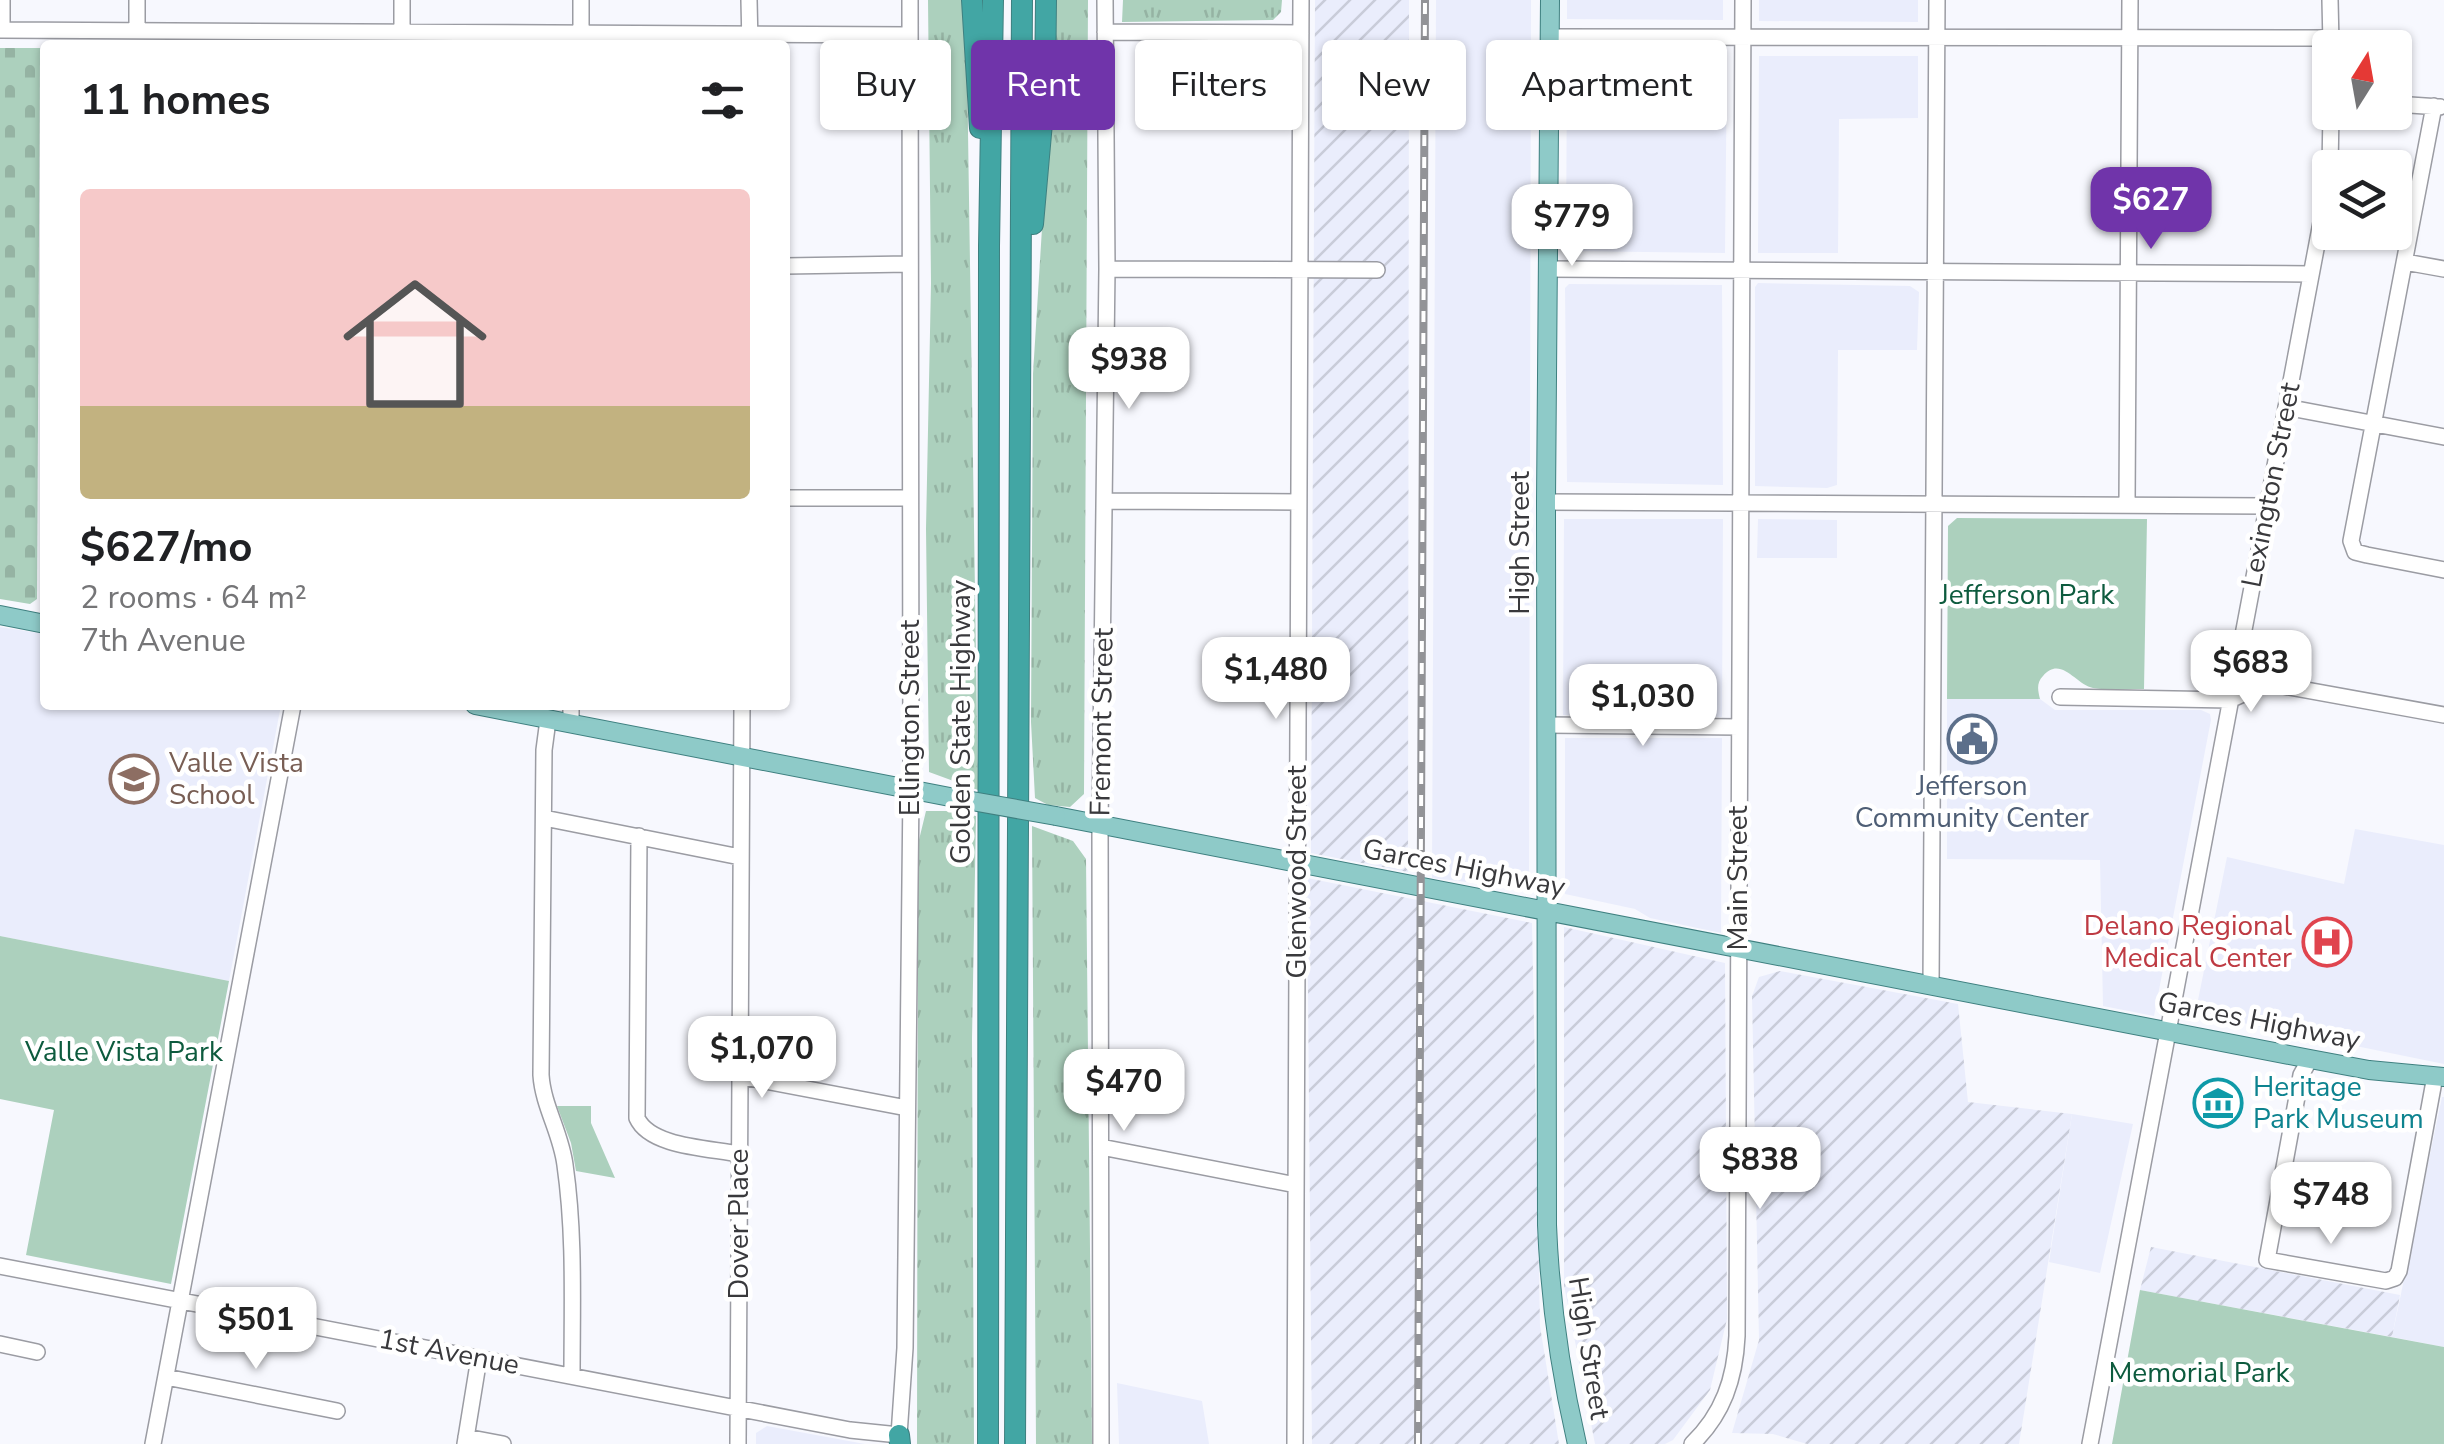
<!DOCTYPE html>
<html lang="en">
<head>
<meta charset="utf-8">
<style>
  :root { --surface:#fff; --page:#f2f2f2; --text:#202124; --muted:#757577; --line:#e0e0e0; --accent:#7034aa }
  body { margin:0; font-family:"Nunito Sans",sans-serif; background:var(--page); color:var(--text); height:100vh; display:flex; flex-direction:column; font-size:38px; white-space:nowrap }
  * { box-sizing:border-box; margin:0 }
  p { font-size:32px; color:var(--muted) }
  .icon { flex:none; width:55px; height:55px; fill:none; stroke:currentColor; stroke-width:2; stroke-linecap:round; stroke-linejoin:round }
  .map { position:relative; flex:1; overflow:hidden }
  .sheet { position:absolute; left:40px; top:40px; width:750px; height:670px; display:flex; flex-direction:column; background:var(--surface); border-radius:10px; box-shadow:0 2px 8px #0004 }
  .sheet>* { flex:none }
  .top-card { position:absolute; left:820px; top:40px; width:950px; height:90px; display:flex; gap:20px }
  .needle { width:65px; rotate:11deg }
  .fabs { position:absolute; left:2312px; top:30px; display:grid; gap:20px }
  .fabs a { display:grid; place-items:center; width:100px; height:100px; border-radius:10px; background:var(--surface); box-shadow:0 2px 8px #0004; font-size:50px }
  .price { position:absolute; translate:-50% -85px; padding:0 22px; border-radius:20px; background:#fff; color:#222; font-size:32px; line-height:65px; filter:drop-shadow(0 2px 5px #0008) }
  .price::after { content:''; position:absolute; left:50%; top:60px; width:30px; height:22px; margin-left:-15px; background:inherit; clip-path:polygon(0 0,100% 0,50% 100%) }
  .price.selected { background:var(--accent); color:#fff }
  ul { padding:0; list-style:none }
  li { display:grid; align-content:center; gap:20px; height:530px; padding:0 40px }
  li+li { border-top:2px solid var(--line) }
  li span { display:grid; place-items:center; height:310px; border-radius:10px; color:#555 }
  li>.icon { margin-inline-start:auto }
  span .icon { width:180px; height:180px; fill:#fffc; stroke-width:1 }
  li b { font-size:42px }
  h2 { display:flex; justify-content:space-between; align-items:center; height:120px; padding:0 40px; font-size:42px }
  .tag { padding:0 35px; border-radius:10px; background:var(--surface); box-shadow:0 2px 8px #0004; font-size:35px; line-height:90px }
  .tag.selected { background:var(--accent); color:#fff }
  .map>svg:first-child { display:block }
  .built { fill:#eaedfc }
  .industrial { fill:url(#industrial-furrows) }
  .grass { fill:url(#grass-tufts) }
  .cemetery { fill:url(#cemetery-stones) }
  .green { fill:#acd0bd }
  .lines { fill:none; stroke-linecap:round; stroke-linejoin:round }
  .minor-casing { stroke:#9b9ca3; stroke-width:18 }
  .major-casing { stroke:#3f8080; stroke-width:20 }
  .highway-casing { stroke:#3f8080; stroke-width:22 }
  .minor { stroke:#fff; stroke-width:15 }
  .major { stroke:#8ecac8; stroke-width:18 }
  .highway { stroke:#42a6a4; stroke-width:20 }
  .rail-casing { stroke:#929397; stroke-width:8 }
  .rail { stroke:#fff; stroke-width:4; stroke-dasharray:11; stroke-linecap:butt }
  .major-bridge-casing { stroke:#3f8080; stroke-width:20; stroke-linecap:butt }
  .major-bridge { stroke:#8ecac8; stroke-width:18 }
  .labels { text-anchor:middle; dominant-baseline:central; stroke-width:9; stroke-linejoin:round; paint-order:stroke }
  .street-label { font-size:28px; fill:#39393c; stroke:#fff }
  .park-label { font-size:28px; fill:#0d5b3e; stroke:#fff }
  .education-label { font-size:28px; fill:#785e54; stroke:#fff; text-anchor:start }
  .service-label { font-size:28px; fill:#4e5e75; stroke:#fff }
  .health-label { font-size:28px; fill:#be3a42; stroke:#fff; text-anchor:end }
  .culture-label { font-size:28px; fill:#0d838f; stroke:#fff; text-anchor:start }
</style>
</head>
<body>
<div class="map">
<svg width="2444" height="1444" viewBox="0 0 2444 1444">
  <defs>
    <pattern id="industrial-furrows" width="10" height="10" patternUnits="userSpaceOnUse" patternTransform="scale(2.5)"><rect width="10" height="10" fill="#eaedfc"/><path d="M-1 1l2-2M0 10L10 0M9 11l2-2" fill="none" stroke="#c9ccd9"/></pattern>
    <pattern id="grass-tufts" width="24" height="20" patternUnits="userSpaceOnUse" patternTransform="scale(2.5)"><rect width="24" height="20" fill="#acd0bd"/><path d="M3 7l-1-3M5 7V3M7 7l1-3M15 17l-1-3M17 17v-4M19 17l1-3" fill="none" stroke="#95b3a3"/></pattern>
    <pattern id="cemetery-stones" width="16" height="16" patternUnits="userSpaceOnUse" patternTransform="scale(2.5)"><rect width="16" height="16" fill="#acd0bd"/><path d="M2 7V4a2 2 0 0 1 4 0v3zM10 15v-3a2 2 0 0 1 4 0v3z" fill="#95b3a3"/></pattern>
  </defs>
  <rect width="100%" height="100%" fill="#f7f8fe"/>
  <!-- built -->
  <path class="built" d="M1436,0H1531L1529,889L1432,878Z
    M1567,0H1723V20L1567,19Z
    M1759,0H1918V22L1759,21Z
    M1567,54L1727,56L1725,253L1566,251Z
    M1759,56H1918V118L1839,119L1838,253H1758Z
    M1758,283L1910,286L1919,292L1917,350H1838L1837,485L1827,488L1755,486V287Z
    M1569,284L1722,285L1723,485L1567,482L1565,288Z
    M1564,519H1723L1722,717L1563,715Z
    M1758,519L1837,520V558H1757Z
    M0,627L45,634V705H281L229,981L0,936Z
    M1947,699H2040L2055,710H2201L2210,714L2211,720L2154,1016L2103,1006L2100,860L1947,859Z
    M1565,738H1722L1721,933L1650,918L1635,909L1565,894Z
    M2355,829L2444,845V1064L2213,1017L2198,1000L2227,857L2344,884Z
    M2442,1097H2444V1347L2392,1337Z
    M2072,1114L2133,1124L2100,1273L2049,1262Z
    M1117,1383L1202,1401L1209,1444H1119Z
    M767,1426L865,1444H866H756V1433Z"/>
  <!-- industrial -->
  <path class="industrial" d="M1315,0H1409L1408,872L1311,853Z
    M1307,878L1532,923L1540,1326L1559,1444H1312Z
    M1564,927L1725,963L1727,1319L1710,1390L1673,1440L1665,1444H1595L1564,1285Z
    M1780,971L1958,1004L1968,1102L2072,1114L2019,1444H1807L1773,1434L1732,1433L1759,1340L1752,996L1759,977Z
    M2151,1247L2400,1295L2392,1337L2140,1290Z"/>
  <!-- grass -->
  <path class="grass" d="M928,0H966L978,790L929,772L926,529L931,283Z
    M1055,0H1088L1084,794L1070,807L1048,805L1035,798L1031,722L1033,374L1044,196L1053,120Z
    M1123,0H1282L1281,12L1273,20L1122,22Z
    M926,811H952L976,816L972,1039L974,1444H917L918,844Z
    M1032,826L1073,841L1086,859L1092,1444H1036Z"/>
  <!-- cemetery -->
  <path class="cemetery" d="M0,48H40L37,599L30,604L0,599Z"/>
  <!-- green -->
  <path class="green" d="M1957,518L2147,519L2144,689C2128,689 2110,691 2093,688C2076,685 2061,655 2043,676C2036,683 2038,691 2040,699H1947L1948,526Z
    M0,936L229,981L171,1284L26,1255L54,1110L0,1099Z
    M557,1106H591V1123L615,1178L576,1171L571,1143Z
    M2140,1290L2444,1347V1444H2112Z"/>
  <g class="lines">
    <!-- minor casing -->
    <g class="minor-casing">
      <path id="minor" d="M749,0L750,45
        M2330,0L2331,44
        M0,30L909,35
        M2,30V0
        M137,31V0
        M1105,32L1301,33
        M1550,37L2331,38
        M402,45V0
        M581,45V0
        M2395,104L2440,107
        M2434,106L2351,541L2355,552L2367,555L2444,570
        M2330,168L2331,112
        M2405,262L2444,269
        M785,266L909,264
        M1107,269L1377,270
        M1548,269L2311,274
        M2286,407L2444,437
        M785,498H909
        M1106,501L1299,502
        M1546,502L2267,506
        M2127,504L2130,0
        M2060,697L2230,700L2267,683L2444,715
        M548,720L544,750L541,1075C543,1106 561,1133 565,1165C575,1235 572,1305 572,1376
        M571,723V705
        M1547,725L1739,727
        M544,818L740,857
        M639,836L637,1118C650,1147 709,1148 739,1154
        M1931,986L1937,0
        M2310,1059L2301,1075L2267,1260L2386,1281L2395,1278L2399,1271L2435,1076
        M739,1076L907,1108
        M1101,1147L1296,1185
        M0,1266L850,1430L899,1435L905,1348L911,789L910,0
        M0,1344L37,1352
        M166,1377L337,1411
        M466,1437L503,1444
        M153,1444L293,705
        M465,1444L479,1358
        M738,1444L742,705
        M1101,1444L1100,824L1107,269L1105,0
        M1295,1444L1301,0
        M1692,1444C1723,1414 1735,1379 1737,1336L1743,0
        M2090,1444L2330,175"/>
    </g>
    <!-- major casing -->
    <g class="major-casing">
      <path id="major" d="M1550,0L1546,502L1547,1225C1550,1300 1560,1371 1577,1444
        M0,615L45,624
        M475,705L955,798
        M1056,816L2310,1059L2369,1070L2444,1077"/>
    </g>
    <!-- highway casing -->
    <g class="highway-casing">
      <path id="highway" d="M972,0L980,128
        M1033,224L1045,89L1046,0
        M899,1435L900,1444
        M988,1444L989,246L993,0
        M1015,1444L1022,0"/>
    </g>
    <!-- minor -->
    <use href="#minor" class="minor"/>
    <!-- major -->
    <use href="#major" class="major"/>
    <!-- highway -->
    <use href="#highway" class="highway"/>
    <!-- rail casing -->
    <g class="rail-casing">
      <path id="rail" d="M1418,1444L1425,0"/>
    </g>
    <!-- rail -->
    <use href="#rail" class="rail"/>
    <!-- major-bridge casing -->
    <g class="major-bridge-casing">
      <path id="major-bridge" d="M955,798L1056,816"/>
    </g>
    <!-- major-bridge -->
    <use href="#major-bridge" class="major-bridge"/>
  </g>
  <!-- icons -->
  <defs>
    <g id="civic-ring" transform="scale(2.5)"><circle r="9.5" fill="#fff" stroke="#5c6f8a" stroke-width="1.5"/><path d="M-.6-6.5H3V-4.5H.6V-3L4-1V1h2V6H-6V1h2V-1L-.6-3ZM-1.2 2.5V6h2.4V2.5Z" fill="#5c6f8a"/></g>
    <g id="school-ring" transform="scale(2.5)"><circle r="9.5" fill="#fff" stroke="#8d6e63" stroke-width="1.5"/><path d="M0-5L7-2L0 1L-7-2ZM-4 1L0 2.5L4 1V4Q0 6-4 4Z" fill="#8d6e63"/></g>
    <g id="hospital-ring" transform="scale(2.5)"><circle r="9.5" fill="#fff" stroke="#e0444e" stroke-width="1.5"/><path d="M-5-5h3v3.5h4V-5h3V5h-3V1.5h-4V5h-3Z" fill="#e0444e"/></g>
    <g id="museum-ring" transform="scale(2.5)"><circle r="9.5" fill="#fff" stroke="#0f9aa8" stroke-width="1.5"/><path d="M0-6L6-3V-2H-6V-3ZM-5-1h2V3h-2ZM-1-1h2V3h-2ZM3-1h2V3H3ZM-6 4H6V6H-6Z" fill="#0f9aa8"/></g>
  </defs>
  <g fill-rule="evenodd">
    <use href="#civic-ring" x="1972" y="739"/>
    <use href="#school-ring" x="134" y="779"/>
    <use href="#hospital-ring" x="2327" y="942"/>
    <use href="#museum-ring" x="2218" y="1103"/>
  </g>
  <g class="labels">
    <!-- street labels -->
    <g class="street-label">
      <text transform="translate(2271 485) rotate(-79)">Lexington Street</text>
      <text transform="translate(1520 543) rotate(-90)">High Street</text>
      <text transform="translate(910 718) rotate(-90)">Ellington Street</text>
      <text transform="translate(961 722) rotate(-90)">Golden State Highway</text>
      <text transform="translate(1102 722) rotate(-89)">Fremont Street</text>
      <text transform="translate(1464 868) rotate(11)">Garces Highway</text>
      <text transform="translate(1297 872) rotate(-90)">Glenwood Street</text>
      <text transform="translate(1738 878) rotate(-90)">Main Street</text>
      <text transform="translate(2259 1021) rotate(11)">Garces Highway</text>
      <text transform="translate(739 1224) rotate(-90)">Dover Place</text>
      <text transform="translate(1589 1348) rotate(81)">High Street</text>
      <text transform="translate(449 1352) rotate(11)">1st Avenue</text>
    </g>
    <!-- park labels -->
    <g class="park-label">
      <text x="2027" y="595">Jefferson Park</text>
      <text x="124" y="1052">Valle Vista Park</text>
      <text x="2199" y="1373">Memorial Park</text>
    </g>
    <!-- education labels -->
    <g class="education-label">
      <text x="169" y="763">Valle Vista<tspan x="169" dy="32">School</tspan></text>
    </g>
    <!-- service labels -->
    <g class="service-label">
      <text x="1972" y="786">Jefferson<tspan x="1972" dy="32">Community Center</tspan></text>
    </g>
    <!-- health labels -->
    <g class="health-label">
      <text x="2292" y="926">Delano Regional<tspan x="2292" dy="32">Medical Center</tspan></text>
    </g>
    <!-- culture labels -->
    <g class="culture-label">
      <text x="2253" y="1087">Heritage<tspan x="2253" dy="32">Park Museum</tspan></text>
    </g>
  </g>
</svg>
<div class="fabs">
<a><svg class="needle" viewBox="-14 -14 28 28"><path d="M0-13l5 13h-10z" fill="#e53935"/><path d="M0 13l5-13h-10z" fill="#757577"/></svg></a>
<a><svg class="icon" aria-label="layers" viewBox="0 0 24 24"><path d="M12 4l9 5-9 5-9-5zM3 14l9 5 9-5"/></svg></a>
</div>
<b class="price selected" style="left:2151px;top:252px">$627</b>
<b class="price" style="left:1572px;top:269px">$779</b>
<b class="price" style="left:1129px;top:412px">$938</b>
<b class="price" style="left:2251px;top:715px">$683</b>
<b class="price" style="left:1276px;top:722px">$1,480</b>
<b class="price" style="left:1643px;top:749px">$1,030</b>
<b class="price" style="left:762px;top:1101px">$1,070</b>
<b class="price" style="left:1124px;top:1134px">$470</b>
<b class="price" style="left:1760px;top:1212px">$838</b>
<b class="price" style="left:2331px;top:1247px">$748</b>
<b class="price" style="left:256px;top:1372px">$501</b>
<div class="top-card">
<a class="tag">Buy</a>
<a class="tag selected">Rent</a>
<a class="tag">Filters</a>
<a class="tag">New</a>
<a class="tag">Apartment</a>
</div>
<section class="sheet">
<h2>11 homes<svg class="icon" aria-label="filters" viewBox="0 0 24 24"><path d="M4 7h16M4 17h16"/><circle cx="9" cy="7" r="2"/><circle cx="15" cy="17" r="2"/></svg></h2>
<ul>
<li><span style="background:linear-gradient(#f6c9c9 70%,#c2b280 0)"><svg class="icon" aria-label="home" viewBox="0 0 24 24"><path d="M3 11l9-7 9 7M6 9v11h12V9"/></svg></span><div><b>$627/mo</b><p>2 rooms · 64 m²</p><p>7th Avenue</p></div></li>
</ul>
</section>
</div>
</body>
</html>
